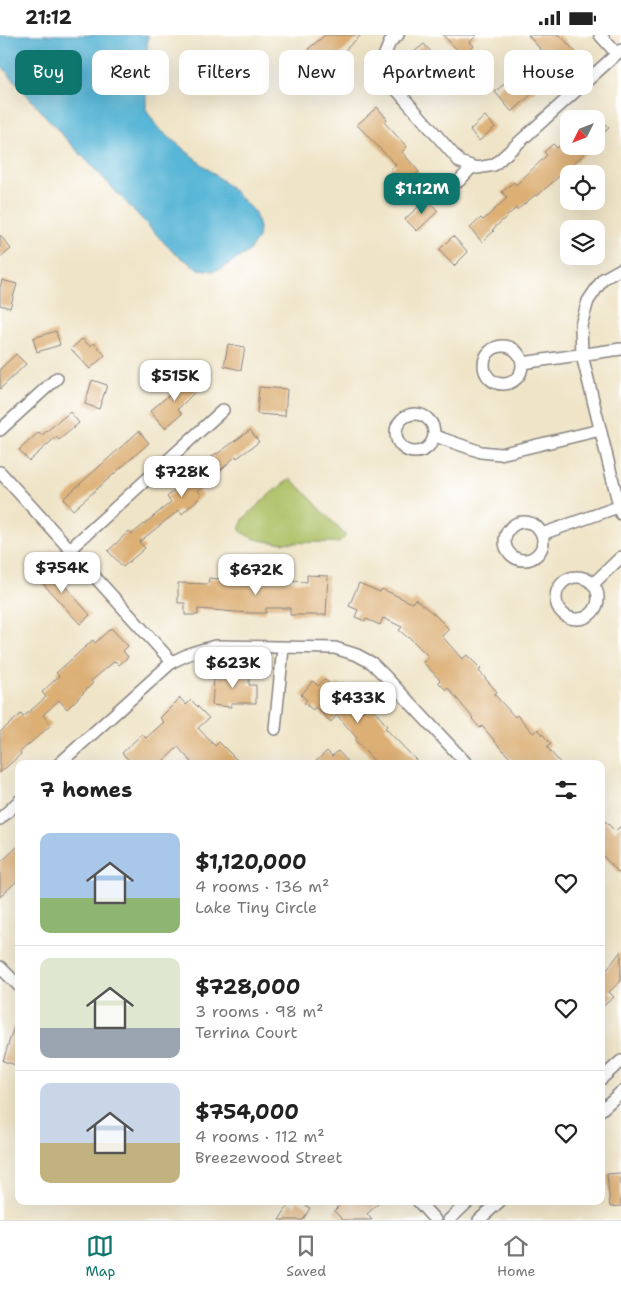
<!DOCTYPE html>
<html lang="en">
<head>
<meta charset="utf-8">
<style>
  :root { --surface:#fff; --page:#f6f6f6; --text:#222; --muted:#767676; --line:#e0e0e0; --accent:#0f766e }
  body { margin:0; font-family:"Shantell Sans",sans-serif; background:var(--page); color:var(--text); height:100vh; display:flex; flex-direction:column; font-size:19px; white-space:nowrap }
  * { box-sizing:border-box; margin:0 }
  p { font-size:16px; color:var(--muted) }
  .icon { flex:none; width:28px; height:28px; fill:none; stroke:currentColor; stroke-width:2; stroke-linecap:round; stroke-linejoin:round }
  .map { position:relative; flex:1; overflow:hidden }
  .drawer { position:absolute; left:15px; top:725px; width:590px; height:445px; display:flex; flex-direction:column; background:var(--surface); border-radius:10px; box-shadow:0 5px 20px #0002 }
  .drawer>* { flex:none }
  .banner { position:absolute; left:15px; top:15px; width:591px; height:45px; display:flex; gap:10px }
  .needle { width:32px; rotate:228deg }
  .buttons { position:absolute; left:560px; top:75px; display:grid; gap:10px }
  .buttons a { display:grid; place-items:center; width:45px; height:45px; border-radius:10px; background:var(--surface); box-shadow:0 5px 20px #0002; font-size:25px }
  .price { position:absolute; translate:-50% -42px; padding:0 11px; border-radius:10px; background:#fff; color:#222; font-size:16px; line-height:32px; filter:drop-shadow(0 1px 2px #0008) }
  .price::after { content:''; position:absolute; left:50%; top:30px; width:15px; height:11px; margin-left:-8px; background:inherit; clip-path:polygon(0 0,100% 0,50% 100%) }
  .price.active { background:var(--accent); color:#fff }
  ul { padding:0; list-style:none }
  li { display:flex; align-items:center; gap:15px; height:125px; padding:0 25px }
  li+li { border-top:1px solid var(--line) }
  li span { display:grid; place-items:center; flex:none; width:140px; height:100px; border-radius:10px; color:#555 }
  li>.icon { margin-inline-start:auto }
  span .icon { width:60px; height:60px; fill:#fffc; stroke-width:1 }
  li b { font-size:21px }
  h2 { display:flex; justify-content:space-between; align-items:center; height:60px; padding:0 25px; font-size:21px }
  .chip { padding:0 18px; border-radius:10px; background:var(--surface); box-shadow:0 5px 20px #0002; font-size:18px; line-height:45px }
  .chip.active { background:var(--accent); color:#fff }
  .status { display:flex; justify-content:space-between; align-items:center; height:35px; padding:0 25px; background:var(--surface); direction:ltr }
  .status svg { height:14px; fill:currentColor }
  .dock { display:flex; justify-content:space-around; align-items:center; height:70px; border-top:1px solid var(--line); background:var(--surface); font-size:14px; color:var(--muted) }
  .dock a { display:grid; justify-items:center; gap:2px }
  .dock .active { color:var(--accent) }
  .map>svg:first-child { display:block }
  .green { fill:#acbf63; stroke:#67704f }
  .water { fill:#58b6d6; stroke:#3d6c88 }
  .building { fill:#dcaf75 }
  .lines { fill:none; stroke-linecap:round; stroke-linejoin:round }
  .minor-casing { stroke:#888381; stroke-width:14 }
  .minor { stroke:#fff; stroke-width:11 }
</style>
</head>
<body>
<div class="status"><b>21:12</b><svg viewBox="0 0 49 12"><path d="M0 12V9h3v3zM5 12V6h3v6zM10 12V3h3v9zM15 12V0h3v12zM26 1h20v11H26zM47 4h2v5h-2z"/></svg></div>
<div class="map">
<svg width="621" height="1185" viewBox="0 0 621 1185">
  <rect width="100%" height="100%" fill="#fff"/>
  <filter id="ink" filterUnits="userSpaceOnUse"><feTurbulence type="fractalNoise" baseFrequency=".02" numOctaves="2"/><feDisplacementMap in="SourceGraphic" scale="10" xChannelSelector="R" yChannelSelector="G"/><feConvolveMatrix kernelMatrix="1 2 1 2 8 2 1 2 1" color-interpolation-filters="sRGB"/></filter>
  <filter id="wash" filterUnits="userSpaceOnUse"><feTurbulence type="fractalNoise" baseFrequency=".0096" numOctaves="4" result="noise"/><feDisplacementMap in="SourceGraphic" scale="20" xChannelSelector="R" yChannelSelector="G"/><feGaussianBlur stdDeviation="1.12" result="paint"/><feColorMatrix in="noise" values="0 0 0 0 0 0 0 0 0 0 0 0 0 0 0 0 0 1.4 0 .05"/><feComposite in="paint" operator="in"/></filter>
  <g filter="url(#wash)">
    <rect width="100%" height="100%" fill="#efe4c7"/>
    <!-- green -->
    <path class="green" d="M290,444L299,451L346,501L339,508C311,504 259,516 239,494L244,483L271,458Z"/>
    <!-- water -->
    <path class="water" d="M0,0H148L146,39V75L158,93L231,153L255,178L259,193L258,203L248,217L223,233L213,236L199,234L173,217L55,92L0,29Z"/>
    <g id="blocks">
      <!-- building -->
      <path class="building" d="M325,0H361L330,29L326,25L321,29L308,14Z
        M443,0H477L470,7L474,11L463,21Z
        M528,0H560L582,24L561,43L550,32L553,29Z
        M424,9L448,36L431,51L416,35L414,37L404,25Z
        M513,18L534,42L537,39L544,48L512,77L495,57L518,36L506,23Z
        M377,72L387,84L384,87L407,112L402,117L419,137L399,153L393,146L397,143L390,135L396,130L357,90Z
        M596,80L609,93L596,105Z
        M485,81L495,92L479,106L470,95Z
        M569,102V111H593L537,161L535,160L517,175L516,173L492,195L494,196L482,207L470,193L481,183L483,185L507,163L502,157L514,147L516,150L547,120L544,117L553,109L557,113Z
        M427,164L438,176L417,196L405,184Z
        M0,200L11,214L0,223Z
        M453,201L468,217L454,231L439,215Z
        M2,245L17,249L10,273L0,270V252Z
        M56,296L60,310L37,317L33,303Z
        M82,304L90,311L94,308L105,320L90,334L71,314Z
        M228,309L245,312L241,335L224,331Z
        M16,319L26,329L0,354V334Z
        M190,339L201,351L178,374L182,379L165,393L150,376L174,356Z
        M92,345L107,350L99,374L85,369Z
        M259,352L287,354L285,381L257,379Z
        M70,377L79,388L59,405L56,402L29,426L19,415L39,397L42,400Z
        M250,395L259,407L237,423L236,421L198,456L202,460L182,479L179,475L139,507L145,513L123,532L108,516L129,496L132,499L171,467L167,462L216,418L217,419Z
        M139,396L149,408L73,475L63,464Z
        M46,529L90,580L80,589L34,539Z
        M307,540L328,541L326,580H290V573H266V578H249L198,574V580H185V568H178V548L208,549L209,543L262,548V544L307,547Z
        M359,548L380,557L382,554L412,568L415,564L435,580L449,594L442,601L462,624L467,620L481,634L479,636L497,657L494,659L515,682L517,680L533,698L538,694L551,709L547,712L561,729H515L482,691L480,693L472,684L473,683L448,653L446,655L438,647L440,645L423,627L429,622L409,602L408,603L399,595L402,592L383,583L380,590L366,584L365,586L355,582L358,575L349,571Z
        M111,593L128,611L123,616L128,622L119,630L115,626L91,646L93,648L67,674L59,665L43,680L51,690L20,717L21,719L0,738V697L21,679L23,682L46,662L42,657L59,641L56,638L93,605L95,608Z
        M220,636L249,637V650H256V668H231V672L212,670L214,644H219Z
        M324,644L335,653L339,649L348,656L343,662L357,675L359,674L362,677L370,670L387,691L385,693L420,729H377L355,705L357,703L337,680L331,687L315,672L313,675L304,668L307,665L301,660L313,646L318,651Z
        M180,663L186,670L191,665L209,683L198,693L215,711L219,707L241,729H193L178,712L160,729H132L122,718L142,699L146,703L164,687L160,683Z
        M327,716L332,721L338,716L350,729H313Z
        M601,782L615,796L621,791V840L601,819Z
        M19,810V844L0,862V828Z
        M621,916V946L609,957L614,962L601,973V930L606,936Z
        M17,982L19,983V1031L3,1026Z
        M621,1138V1171L610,1172L607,1139Z
        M298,1166L310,1173L303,1185H279L290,1168L295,1171Z
        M344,1166H381L367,1179L372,1185H343L334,1176Z"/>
    </g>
  </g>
  <g filter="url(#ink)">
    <use href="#blocks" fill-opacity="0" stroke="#888381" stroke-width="1"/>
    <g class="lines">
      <!-- minor casing -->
      <g class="minor-casing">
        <path id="minor" d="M398,0L390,7L382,26L388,45L460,127L477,133L494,130L621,15
          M600,0L617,19
          M459,146L472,132
          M621,234L603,244L588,266L581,290L582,320L621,479
          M484 330a19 19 0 1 1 38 0a19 19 0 1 1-38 0Z
          M522,328L621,314
          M396 398a19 19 0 1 1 38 0a19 19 0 1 1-38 0Z
          M0,395L57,343
          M435,401L481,417L500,419L600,395
          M0,437L172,627
          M505 506a19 19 0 1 1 38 0a19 19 0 1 1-38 0Z
          M542,499L618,472
          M70,514L223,375
          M556 563a21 21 0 1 1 42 0a21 21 0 1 1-42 0Z
          M593,549L621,522
          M275,694L283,613
          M59,729L172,627L191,618L215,611L335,613L357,620L372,628L386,642L467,729
          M0,784L19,766
          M0,932L19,951
          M601,1044L621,1026
          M601,1075L621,1057
          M418,1166L435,1185
          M449,1185L469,1166
          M479,1185L500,1166"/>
      </g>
      <!-- minor -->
      <use href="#minor" class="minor"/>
    </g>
  </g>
</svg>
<div class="buttons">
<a><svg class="needle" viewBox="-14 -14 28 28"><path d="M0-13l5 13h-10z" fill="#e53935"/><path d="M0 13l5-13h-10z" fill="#767676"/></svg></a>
<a><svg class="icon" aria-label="locate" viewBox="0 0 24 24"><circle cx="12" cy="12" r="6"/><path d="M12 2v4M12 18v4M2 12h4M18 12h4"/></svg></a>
<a><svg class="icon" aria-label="layers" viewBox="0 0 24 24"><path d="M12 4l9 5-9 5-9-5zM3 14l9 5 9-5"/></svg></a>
</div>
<b class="price active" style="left:422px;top:180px">$1.12M</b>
<b class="price" style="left:175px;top:367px">$515K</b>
<b class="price" style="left:182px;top:463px">$728K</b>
<b class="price" style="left:62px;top:559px">$754K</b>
<b class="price" style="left:256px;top:561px">$672K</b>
<b class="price" style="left:233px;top:654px">$623K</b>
<b class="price" style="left:358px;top:689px">$433K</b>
<div class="banner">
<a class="chip active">Buy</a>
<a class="chip">Rent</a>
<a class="chip">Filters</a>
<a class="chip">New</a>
<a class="chip">Apartment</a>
<a class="chip">House</a>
</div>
<section class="drawer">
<h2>7 homes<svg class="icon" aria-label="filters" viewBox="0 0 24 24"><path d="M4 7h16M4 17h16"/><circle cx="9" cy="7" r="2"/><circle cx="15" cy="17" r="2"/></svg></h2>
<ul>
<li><span style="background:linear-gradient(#a9c7e8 65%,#8fb573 0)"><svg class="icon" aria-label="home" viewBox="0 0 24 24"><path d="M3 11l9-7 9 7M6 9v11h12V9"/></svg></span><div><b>$1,120,000</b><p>4 rooms · 136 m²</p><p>Lake Tiny Circle</p></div><svg class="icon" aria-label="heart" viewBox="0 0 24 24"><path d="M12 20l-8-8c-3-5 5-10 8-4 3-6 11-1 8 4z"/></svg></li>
<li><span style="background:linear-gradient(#dfe7d0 70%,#9aa5b1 0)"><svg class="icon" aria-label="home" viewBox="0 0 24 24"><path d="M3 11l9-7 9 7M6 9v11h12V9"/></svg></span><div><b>$728,000</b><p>3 rooms · 98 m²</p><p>Terrina Court</p></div><svg class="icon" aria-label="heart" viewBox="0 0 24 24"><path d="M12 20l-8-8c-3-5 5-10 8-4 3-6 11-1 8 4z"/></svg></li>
<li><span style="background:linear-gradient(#c9d6e8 60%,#c2b280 0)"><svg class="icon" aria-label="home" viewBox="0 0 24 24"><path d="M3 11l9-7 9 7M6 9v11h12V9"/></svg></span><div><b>$754,000</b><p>4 rooms · 112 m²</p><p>Breezewood Street</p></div><svg class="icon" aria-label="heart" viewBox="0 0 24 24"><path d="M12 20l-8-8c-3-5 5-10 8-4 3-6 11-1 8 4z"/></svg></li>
</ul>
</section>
</div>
<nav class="dock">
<a class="active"><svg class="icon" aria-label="map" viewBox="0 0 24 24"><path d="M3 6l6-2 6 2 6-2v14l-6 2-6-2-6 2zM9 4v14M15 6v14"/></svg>Map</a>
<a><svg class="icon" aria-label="saved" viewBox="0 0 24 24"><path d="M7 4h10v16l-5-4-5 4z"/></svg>Saved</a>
<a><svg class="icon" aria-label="home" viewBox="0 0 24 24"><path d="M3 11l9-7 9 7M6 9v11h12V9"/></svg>Home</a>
</nav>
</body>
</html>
